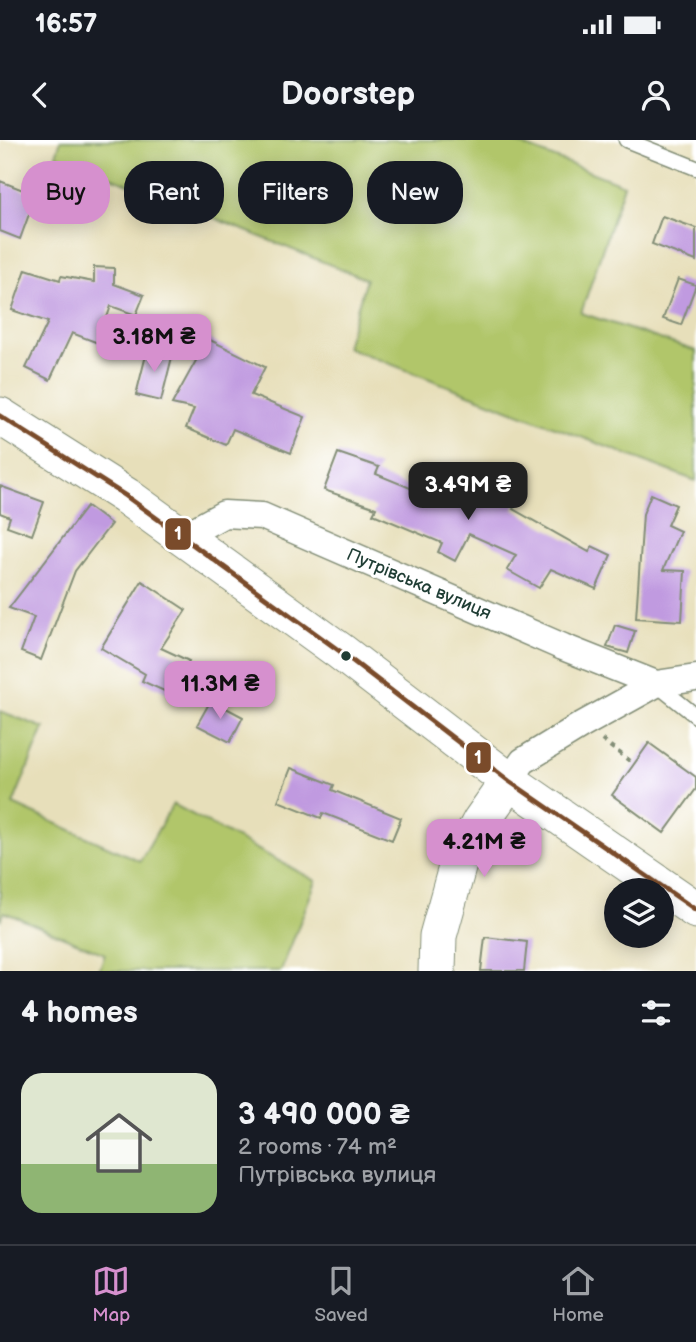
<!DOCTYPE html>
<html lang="en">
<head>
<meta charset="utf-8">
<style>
  :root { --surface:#171b24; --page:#242831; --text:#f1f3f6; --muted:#9ea1a6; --line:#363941; --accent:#d690ce }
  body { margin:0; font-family:"Balsamiq Sans",sans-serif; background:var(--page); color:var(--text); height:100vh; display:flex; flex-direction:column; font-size:26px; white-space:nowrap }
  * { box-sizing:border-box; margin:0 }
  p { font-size:23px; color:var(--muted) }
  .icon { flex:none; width:38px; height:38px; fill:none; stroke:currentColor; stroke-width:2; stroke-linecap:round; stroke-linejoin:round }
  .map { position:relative; height:831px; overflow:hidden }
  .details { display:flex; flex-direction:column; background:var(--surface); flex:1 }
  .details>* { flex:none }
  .top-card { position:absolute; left:21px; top:21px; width:654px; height:63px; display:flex; gap:14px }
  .tools { position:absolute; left:604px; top:738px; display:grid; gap:14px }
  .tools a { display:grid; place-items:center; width:70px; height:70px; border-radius:50%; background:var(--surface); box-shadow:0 4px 18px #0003; font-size:35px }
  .price { position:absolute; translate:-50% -60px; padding:0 16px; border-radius:14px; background:var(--accent); color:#111; font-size:23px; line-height:46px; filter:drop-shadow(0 2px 4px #0008) }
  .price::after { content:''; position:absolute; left:50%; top:42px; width:21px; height:16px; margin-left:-10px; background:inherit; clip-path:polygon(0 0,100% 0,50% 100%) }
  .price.selected { background:#222; color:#fff }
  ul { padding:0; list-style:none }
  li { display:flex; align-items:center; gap:21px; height:175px; padding:0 21px }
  li span { display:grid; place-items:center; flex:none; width:196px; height:140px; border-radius:21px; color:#555 }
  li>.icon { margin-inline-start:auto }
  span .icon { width:84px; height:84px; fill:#fffc; stroke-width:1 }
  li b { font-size:30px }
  h2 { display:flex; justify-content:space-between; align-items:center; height:84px; padding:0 21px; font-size:30px }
  .pill { padding:0 24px; border-radius:28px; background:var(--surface); box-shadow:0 4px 18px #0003; font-size:24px; line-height:63px }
  .pill.selected { background:var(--accent); color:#111 }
  .status { display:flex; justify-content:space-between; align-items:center; height:49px; padding:0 35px; background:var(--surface); direction:ltr }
  .status svg { height:19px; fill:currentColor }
  header { display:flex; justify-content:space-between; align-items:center; height:91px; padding:0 21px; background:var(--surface); font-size:32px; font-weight:800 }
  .tabs { display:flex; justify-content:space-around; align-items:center; height:98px; border-top:2px solid var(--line); background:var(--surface); font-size:19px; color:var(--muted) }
  .tabs a { display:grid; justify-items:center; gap:4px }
  .tabs .selected { color:var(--accent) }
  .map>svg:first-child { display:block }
  .green { fill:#b1c66b; stroke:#688250; stroke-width:2 }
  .building { fill:#c09ae0 }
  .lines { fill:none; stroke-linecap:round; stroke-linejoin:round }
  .lane-casing { stroke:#838e77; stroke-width:17 }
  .street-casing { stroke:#838e77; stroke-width:29 }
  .secondary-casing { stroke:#838e77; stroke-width:39 }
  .path { stroke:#838e77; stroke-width:4.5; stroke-dasharray:5 5; stroke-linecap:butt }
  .lane { stroke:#fff; stroke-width:14 }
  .street { stroke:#fff; stroke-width:26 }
  .secondary { stroke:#fff; stroke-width:37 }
  .bus-1-casing { stroke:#fff; stroke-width:10 }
  .bus-1 { stroke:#7a4b2a; stroke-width:5 }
  .bus-dot { fill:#1f3d34; stroke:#fff; stroke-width:2.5 }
  .labels { text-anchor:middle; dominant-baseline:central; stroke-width:6; stroke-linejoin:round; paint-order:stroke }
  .street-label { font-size:18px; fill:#1f3d34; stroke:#fff }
  .line-badge { stroke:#fff; stroke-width:2.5 }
  .badge-label { font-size:19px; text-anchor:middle; font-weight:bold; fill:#fff }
</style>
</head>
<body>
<div class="status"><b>16:57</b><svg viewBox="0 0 49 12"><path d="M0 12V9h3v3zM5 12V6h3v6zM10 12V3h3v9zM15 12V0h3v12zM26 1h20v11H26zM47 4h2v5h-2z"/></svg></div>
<header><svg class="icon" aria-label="back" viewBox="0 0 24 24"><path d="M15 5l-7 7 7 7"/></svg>Doorstep<svg class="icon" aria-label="person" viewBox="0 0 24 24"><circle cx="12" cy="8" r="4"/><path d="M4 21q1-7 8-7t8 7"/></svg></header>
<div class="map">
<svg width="696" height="831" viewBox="0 0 696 831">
  <rect width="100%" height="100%" fill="#fff"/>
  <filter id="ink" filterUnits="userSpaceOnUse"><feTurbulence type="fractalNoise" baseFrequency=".0143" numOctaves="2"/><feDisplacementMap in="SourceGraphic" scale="14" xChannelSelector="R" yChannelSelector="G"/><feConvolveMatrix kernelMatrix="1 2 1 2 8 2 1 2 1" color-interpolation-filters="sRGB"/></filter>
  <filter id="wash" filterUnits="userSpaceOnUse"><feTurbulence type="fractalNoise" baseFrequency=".00686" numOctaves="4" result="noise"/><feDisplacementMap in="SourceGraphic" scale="28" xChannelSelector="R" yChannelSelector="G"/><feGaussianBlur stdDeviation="1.57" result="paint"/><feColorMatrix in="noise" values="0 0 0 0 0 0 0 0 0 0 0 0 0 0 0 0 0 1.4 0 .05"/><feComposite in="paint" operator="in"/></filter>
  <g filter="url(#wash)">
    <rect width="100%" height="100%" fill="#e7dfba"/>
    <!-- green -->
    <path class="green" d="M61,0H509L624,45L581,173L696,211V341L346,207L366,139L56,15Z
      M0,571L44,588L13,664L140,721L173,664L316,741L281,831H99L105,814L4,772L0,781Z"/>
    <g id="blocks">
      <!-- building -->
      <path class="building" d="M0,41L36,55L20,99L0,91Z
        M662,76L696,88V121L652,104Z
        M94,127L114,128V144L144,155L136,175L111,166L98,203L72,193L50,240L26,228L48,182L12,170L26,129L60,140L61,136L94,142Z
        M678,139L696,145L681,185L663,179Z
        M208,199L265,227L251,255L305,277L291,313L233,289L226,305L186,288L194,269L172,264Z
        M148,207L173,213L161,261L136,255Z
        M338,313L379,327L376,334L437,359L449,333L516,363L513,369L589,412L592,406L611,415L596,449L551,429L539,448L507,430L516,415L469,394L455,421L438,412L442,403L373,374L376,368L324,350Z
        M0,346L44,362L32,395L7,386L10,377L0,373Z
        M651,354L676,365L667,385L680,391L663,430L685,431L682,481L636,478L643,374Z
        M87,366L111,384L75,431L41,520L21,512L34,477L9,468Z
        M142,441L186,470L161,508L189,521L173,555L142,541L145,534L101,508Z
        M615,485L635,491L628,513L607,507Z
        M211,560L243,577L230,602L197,585Z
        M649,603L696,637V649L664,693L612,655Z
        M291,628L334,645L332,650L401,678L392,700L323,673L321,678L278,661Z
        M485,797L527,802L524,831H481Z"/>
    </g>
  </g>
  <g filter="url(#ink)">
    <use href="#blocks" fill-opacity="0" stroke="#838e77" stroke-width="2"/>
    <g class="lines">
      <!-- lane casing -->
      <g class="lane-casing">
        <path id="lane" d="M626,0L696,28
          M656,544L696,576"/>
      </g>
      <!-- street casing -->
      <g class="street-casing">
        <path id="street" d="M182,397L224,374L262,376L563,507L656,544
          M509,641L523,621L582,585L656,544L696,538"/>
      </g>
      <!-- secondary casing -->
      <g class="secondary-casing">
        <path id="secondary" d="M0,276L126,356L341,512L509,641L696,770
          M437,831L438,796L458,724L481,681L509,641"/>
      </g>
      <!-- path -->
      <path class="path" d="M602,600L630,621"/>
      <!-- lane -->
      <use href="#lane" class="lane"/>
      <!-- street -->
      <use href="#street" class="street"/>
      <!-- secondary -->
      <use href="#secondary" class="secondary"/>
      <!-- bus-1 casing -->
      <g class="bus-1-casing">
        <path id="bus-1" d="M0,276L126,356L341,512L509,641L696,770"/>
      </g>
      <!-- bus-1 -->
      <use href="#bus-1" class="bus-1"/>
    </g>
  </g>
  <!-- markers -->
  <circle class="bus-dot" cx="346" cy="516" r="6"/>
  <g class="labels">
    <!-- street labels -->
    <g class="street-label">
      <text transform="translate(419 444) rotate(23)">Путрівська вулиця</text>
    </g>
  </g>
  <g class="line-badge">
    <rect x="164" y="377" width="28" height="34" rx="7" fill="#7a4b2a"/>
    <rect x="465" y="601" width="27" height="33" rx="7" fill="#7a4b2a"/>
  </g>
  <g class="badge-label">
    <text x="178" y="400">1</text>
    <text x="478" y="624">1</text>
  </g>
</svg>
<div class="tools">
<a><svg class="icon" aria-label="layers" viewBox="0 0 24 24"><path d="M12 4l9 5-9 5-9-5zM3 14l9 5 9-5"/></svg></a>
</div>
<b class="price" style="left:154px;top:234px">3.18M ₴</b>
<b class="price selected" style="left:468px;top:382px">3.49M ₴</b>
<b class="price" style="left:220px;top:581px">11.3M ₴</b>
<b class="price" style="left:484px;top:739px">4.21M ₴</b>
<div class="top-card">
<a class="pill selected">Buy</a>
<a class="pill">Rent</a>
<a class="pill">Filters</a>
<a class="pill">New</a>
</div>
</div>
<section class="details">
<h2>4 homes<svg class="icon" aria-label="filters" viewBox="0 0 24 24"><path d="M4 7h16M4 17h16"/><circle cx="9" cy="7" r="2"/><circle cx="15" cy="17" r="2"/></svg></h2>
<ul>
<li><span style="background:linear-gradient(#dfe7d0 65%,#8fb573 0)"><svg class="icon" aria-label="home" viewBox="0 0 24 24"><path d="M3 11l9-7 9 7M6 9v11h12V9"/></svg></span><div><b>3 490 000 ₴</b><p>2 rooms · 74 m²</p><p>Путрівська вулиця</p></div></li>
</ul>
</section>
<nav class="tabs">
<a class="selected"><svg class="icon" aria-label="map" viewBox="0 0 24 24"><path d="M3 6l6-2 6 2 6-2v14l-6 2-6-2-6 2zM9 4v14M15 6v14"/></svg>Map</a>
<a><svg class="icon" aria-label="saved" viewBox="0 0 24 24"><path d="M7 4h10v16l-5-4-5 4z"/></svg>Saved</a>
<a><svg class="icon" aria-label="home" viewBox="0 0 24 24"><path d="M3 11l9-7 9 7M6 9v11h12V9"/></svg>Home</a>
</nav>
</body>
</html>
